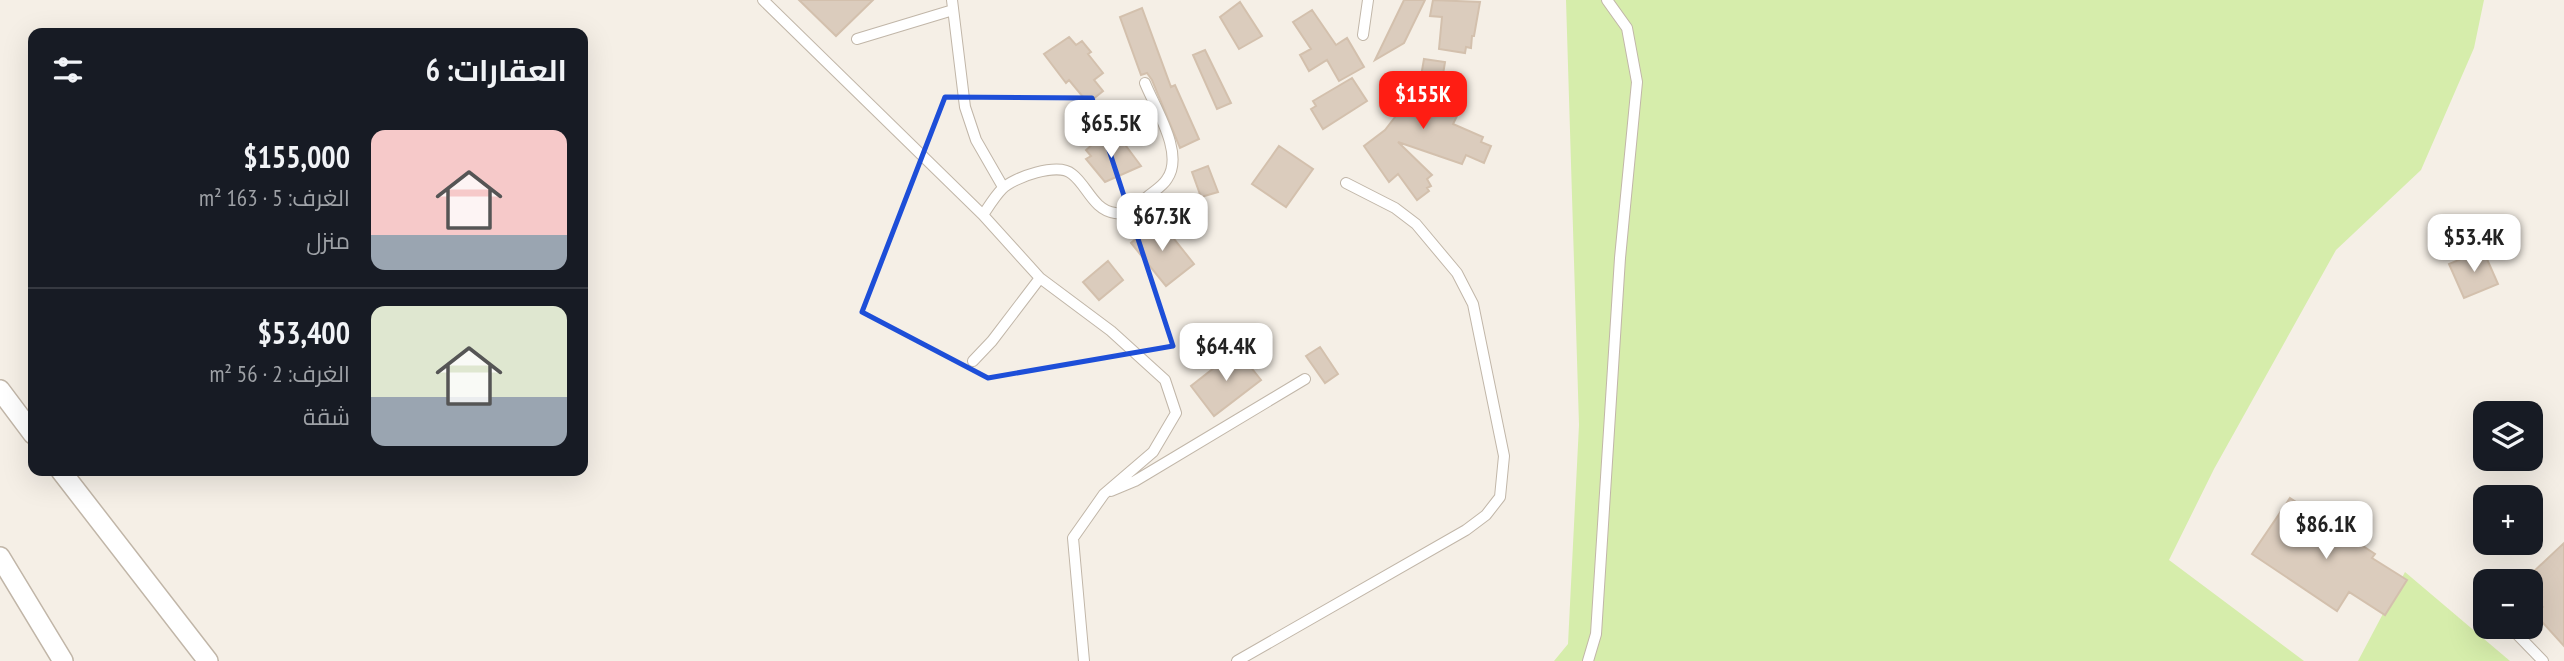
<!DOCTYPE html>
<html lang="ar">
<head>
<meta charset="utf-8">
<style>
  :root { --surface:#171b24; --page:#20242c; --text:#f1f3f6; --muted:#9ea1a6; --line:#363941; --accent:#ff1d13 }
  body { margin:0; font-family:"PT Sans Narrow",Cairo,sans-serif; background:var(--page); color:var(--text); direction:rtl; height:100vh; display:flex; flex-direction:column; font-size:26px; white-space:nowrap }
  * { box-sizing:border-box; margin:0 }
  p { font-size:23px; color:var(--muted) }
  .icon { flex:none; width:38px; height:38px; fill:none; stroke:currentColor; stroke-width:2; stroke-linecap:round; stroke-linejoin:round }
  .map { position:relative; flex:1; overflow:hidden; direction:ltr }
  .details { position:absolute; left:28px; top:28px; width:560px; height:448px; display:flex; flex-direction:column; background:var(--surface); border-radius:14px; box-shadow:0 7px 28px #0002; direction:rtl }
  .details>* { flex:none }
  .fabs { position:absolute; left:2473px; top:401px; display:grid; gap:14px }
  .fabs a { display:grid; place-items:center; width:70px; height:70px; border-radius:14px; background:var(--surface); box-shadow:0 7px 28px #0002; font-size:35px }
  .price { position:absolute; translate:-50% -60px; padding:0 16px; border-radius:14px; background:#fff; color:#222; font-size:23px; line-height:46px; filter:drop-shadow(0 2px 4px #0008) }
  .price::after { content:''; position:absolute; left:50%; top:42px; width:21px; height:16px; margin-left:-10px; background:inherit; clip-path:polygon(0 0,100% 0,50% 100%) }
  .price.active { background:var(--accent); color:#fff }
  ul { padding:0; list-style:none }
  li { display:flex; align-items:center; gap:21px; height:175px; padding:0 21px }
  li+li { border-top:2px solid var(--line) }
  li span { display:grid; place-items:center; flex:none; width:196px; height:140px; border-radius:14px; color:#555 }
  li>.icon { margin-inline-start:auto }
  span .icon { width:84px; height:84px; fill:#fffc; stroke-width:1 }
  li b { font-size:30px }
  h2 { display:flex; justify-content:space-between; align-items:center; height:84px; padding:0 21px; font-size:30px }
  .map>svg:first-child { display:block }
  .green { fill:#d6edab }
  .building { fill:#dbccbd; stroke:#d3c0ad; stroke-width:2 }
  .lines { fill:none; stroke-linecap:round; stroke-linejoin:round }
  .lane-casing { stroke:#c1b6a8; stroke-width:12 }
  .street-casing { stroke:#c1b6a8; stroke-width:22 }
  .lane { stroke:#fff; stroke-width:10 }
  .street { stroke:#fff; stroke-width:19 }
  .marked { fill:none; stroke:#1d4ed8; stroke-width:5; stroke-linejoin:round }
</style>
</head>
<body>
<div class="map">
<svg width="2564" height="661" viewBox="0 0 2564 661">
  <rect width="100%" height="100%" fill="#f5efe6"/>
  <!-- green -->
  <path class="green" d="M1566,0H2484L2474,48L2421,170L2336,250L2214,469L2169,560L2304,661H1554L1568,644L1579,425Z
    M2405,572L2510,661H2358Z"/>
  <!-- building -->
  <path class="building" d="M799,0H873L836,36Z
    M1404,0H1425L1404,43L1375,60Z
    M1433,0L1480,2L1474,36H1472L1471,48L1466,47L1465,53L1439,49L1442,17L1430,16Z
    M1240,2L1262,36L1239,49L1220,17Z
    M1142,8L1171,87L1175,85L1199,139L1180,148L1152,80L1147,73L1141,75L1120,17Z
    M1312,10L1336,45L1347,38L1364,67L1339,81L1327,60L1309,71L1300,55L1311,49L1293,22Z
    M1069,37L1076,45L1082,41L1091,52L1088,54L1103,73L1094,80L1103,91L1088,103L1069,80L1066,83L1044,54Z
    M1205,50L1231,103L1217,109L1193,55Z
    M1424,59L1445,62L1440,93L1456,102L1452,111L1458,114L1453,124L1483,137L1481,142L1491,146L1484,163L1466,155L1462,164L1398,142L1432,175L1427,179L1431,186L1427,188L1429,191L1417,200L1398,174L1389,182L1364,146L1385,130L1405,104L1381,94L1388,76L1419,88Z
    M1352,78L1367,101L1323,129L1311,109L1316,106L1313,101Z
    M1101,137L1112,151L1123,142L1141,166L1105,182L1086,159L1091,156L1086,150Z
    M1279,146L1313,169L1286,207L1252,184Z
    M1208,166L1218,192L1201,197L1192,172Z
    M1159,220L1194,264L1166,286L1131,243Z
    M2483,250L2498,284L2464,298L2449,264Z
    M1108,261L1123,280L1099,300L1083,282Z
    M1320,347L1338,374L1325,383L1306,356Z
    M1237,350L1261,380L1214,416L1191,386Z
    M2290,498L2375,554L2372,558L2407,580L2385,615L2349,592L2337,611L2252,554Z
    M2564,543V646L2535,614L2543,607L2534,597L2542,590L2529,576Z"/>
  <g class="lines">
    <!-- lane casing -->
    <g class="lane-casing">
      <path id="lane" d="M763,0L983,215L1040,278L1111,331L1165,380L1176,413L1153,452L1104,494L1073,538L1084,661
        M952,0L965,107L976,140L1003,187
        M1363,35L1368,0
        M857,39L953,10
        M983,215C989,206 995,196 1002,189C1014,177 1058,162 1072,174C1087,185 1093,210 1115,213C1128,215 1138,205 1147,197C1153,192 1163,186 1167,179C1185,154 1155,108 1145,83
        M973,361L992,341L1040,278
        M1111,491L1135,481L1305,379
        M2510,627L2543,661
        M1237,661L1466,530L1486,515L1500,497L1504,456L1473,304L1457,273L1416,224L1395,208L1346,183
        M1588,661L1596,634L1620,258L1637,82L1627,28L1607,0"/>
    </g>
    <!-- street casing -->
    <g class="street-casing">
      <path id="street" d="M0,390L33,434
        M61,471L208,661
        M0,557L63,661"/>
    </g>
    <!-- lane -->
    <use href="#lane" class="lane"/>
    <!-- street -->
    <use href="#street" class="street"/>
  </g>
  <!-- marked area -->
  <path class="marked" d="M945,97L1092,98L1173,346L988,378L862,312Z"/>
</svg>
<div class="fabs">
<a><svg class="icon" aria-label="layers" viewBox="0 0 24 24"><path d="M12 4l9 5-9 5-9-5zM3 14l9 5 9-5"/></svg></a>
<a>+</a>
<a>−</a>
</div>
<b class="price active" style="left:1423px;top:131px">$155K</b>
<b class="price" style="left:1111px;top:160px">$65.5K</b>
<b class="price" style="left:1162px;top:253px">$67.3K</b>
<b class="price" style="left:2474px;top:274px">$53.4K</b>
<b class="price" style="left:1226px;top:383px">$64.4K</b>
<b class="price" style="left:2326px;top:561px">$86.1K</b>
<section class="details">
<h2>العقارات: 6<svg class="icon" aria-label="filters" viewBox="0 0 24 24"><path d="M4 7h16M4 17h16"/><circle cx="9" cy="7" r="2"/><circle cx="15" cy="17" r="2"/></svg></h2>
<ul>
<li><span style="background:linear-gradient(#f6c9c9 75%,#9aa5b1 0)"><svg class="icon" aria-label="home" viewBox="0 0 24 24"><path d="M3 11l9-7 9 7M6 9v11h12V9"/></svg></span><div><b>$155,000</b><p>الغرف: 5 · 163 m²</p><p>منزل</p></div></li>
<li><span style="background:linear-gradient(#dfe7d0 65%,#9aa5b1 0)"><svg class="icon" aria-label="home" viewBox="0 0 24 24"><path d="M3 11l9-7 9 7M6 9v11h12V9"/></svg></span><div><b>$53,400</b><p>الغرف: 2 · 56 m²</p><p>شقة</p></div></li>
</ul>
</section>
</div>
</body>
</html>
